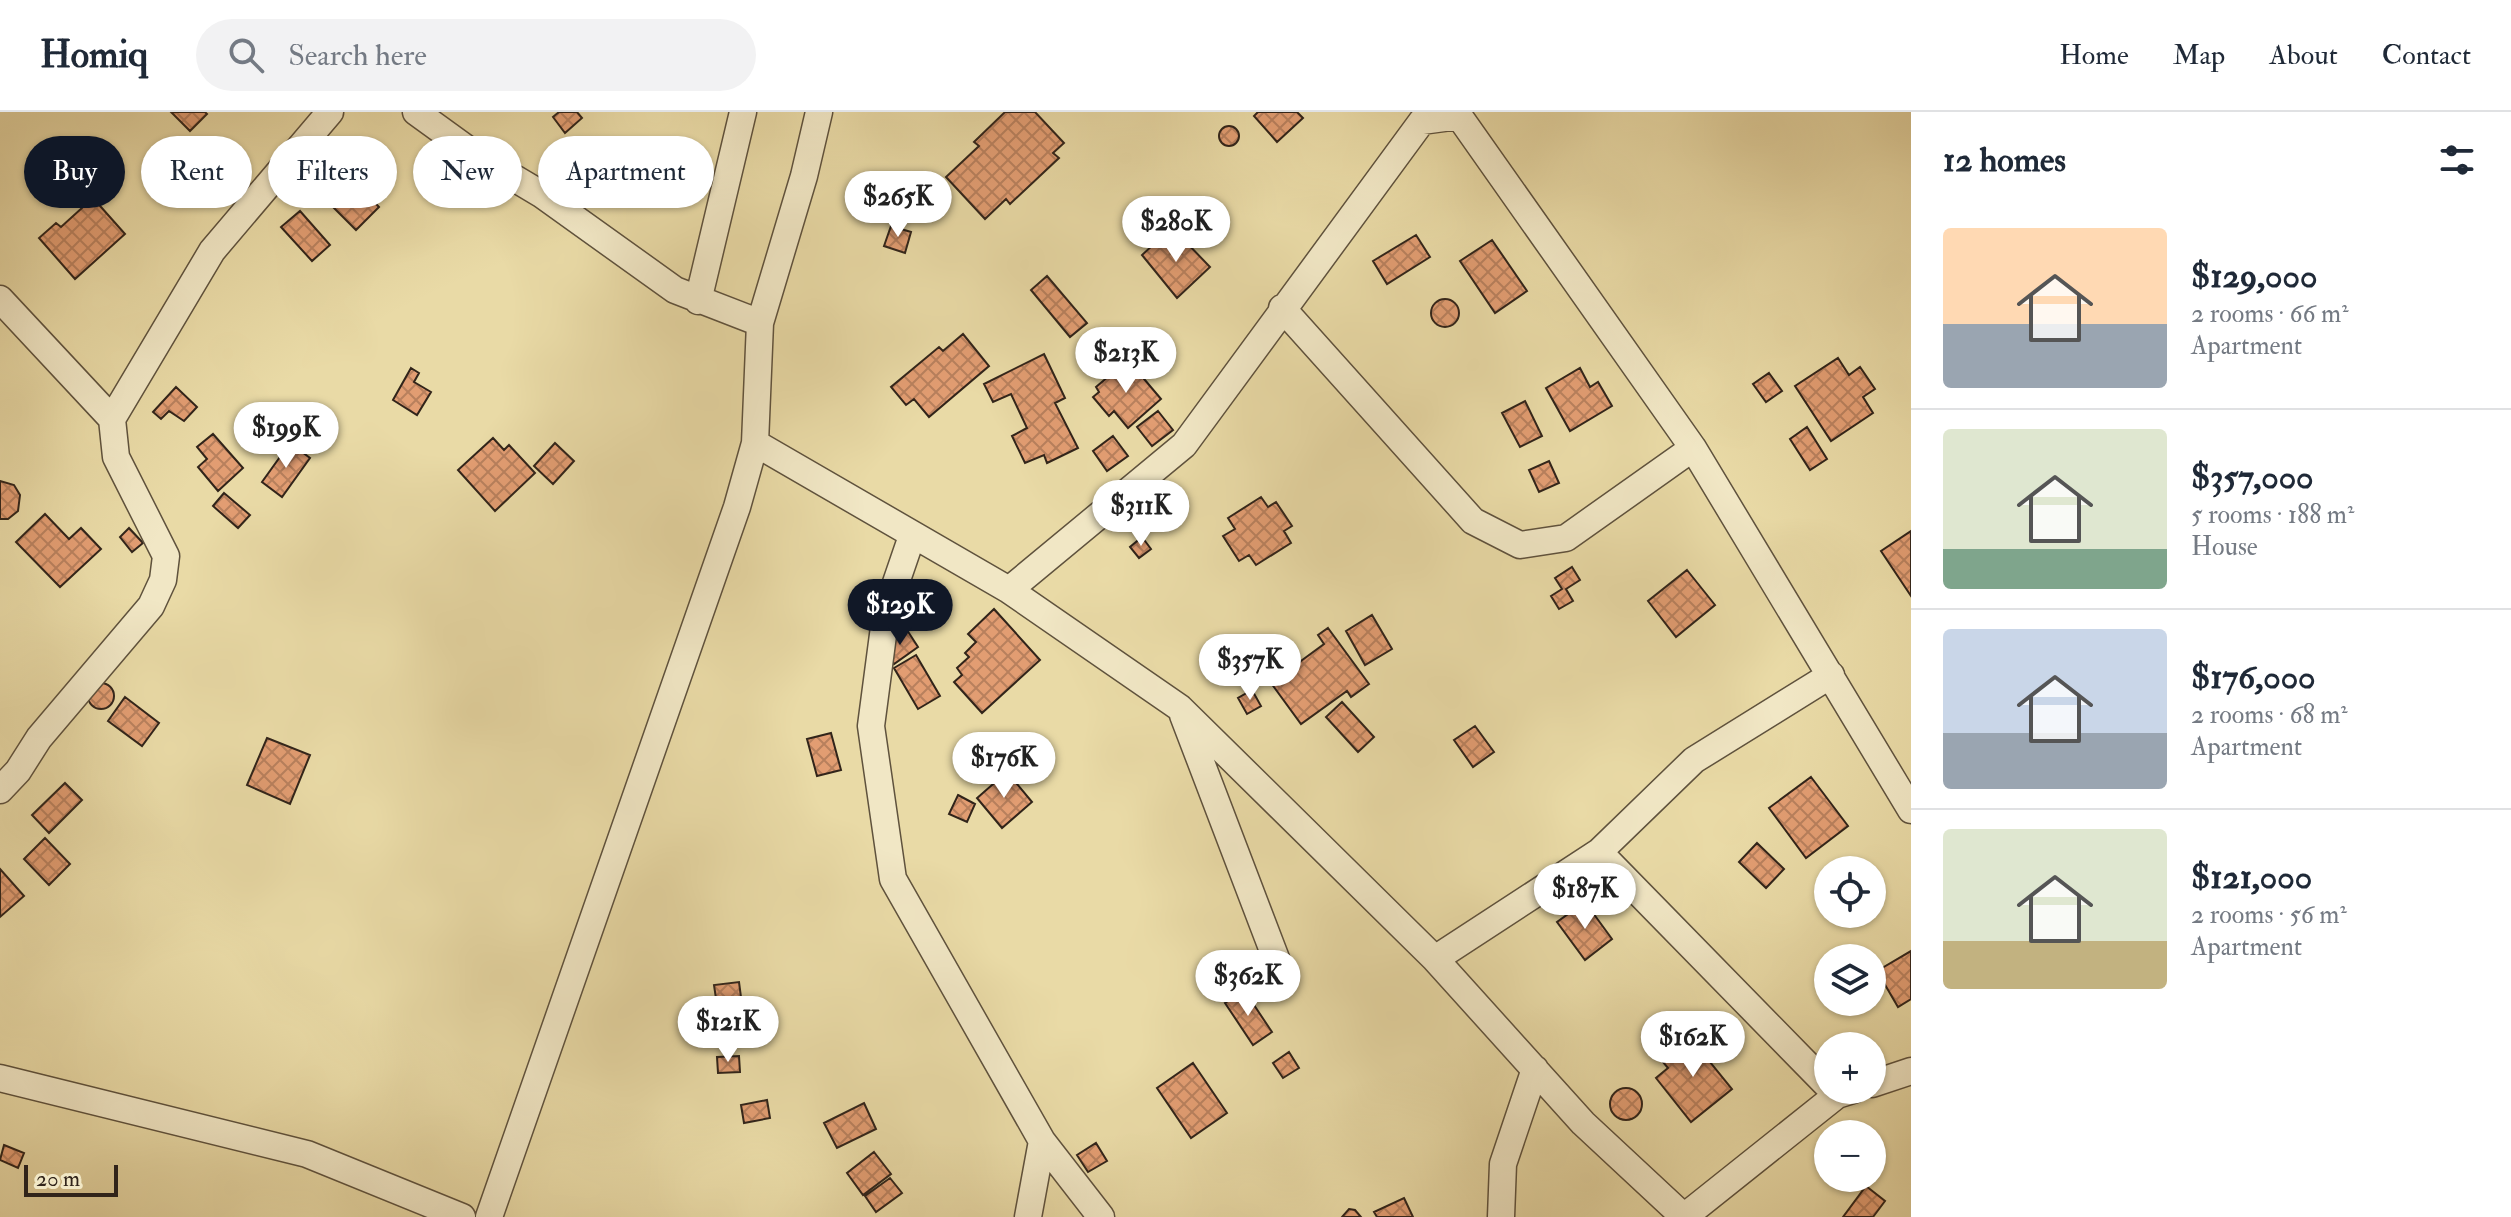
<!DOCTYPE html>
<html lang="en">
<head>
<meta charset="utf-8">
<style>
  :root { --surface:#fff; --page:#f2f2f3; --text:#1f2937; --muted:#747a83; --line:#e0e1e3; --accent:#111827 }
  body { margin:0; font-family:"IM FELL Double Pica",serif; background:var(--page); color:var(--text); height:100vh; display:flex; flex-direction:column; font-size:30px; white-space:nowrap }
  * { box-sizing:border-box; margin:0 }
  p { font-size:26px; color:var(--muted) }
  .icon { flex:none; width:44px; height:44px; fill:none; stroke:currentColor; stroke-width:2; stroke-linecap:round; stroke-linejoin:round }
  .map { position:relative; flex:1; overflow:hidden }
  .side { display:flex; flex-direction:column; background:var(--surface); width:600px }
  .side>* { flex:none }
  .hud { position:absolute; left:24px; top:24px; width:760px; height:72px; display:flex; gap:16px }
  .fabs { position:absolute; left:1814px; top:744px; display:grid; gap:16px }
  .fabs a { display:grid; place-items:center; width:72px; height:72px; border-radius:50%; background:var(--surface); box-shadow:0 2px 6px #0004; font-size:40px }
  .scale { position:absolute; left:24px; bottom:20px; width:94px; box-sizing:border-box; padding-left:8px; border:4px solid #31241a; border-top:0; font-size:22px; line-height:28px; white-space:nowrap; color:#31241a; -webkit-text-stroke:6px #f1e7c5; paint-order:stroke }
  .price { position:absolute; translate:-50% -68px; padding:0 18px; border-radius:28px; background:#fff; color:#222; font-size:26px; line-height:52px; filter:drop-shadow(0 2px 4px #0008) }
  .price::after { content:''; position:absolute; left:50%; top:48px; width:24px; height:18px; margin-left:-12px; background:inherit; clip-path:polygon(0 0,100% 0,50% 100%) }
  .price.active { background:var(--accent); color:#fff }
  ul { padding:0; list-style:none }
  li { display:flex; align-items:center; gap:24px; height:200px; padding:0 32px }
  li+li { border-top:2px solid var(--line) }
  li span { display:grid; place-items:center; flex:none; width:224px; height:160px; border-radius:8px; color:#555 }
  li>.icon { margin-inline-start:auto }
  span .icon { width:96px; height:96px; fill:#fffc; stroke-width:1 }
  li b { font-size:34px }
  h2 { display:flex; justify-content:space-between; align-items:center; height:96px; padding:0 32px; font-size:34px }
  .tag { padding:0 28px; border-radius:36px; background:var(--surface); box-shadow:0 2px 6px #0004; font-size:28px; line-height:72px }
  .tag.active { background:var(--accent); color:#fff }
  header { display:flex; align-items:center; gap:48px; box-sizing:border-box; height:112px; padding:0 40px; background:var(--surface); border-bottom:2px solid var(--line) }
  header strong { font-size:38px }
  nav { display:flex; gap:44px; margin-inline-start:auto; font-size:28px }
  .search { width:560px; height:72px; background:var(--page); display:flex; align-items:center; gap:20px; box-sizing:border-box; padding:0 28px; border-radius:44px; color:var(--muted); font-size:30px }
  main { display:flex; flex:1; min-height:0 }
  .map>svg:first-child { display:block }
  .building { fill:url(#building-cross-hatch); stroke:#31241a; stroke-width:2 }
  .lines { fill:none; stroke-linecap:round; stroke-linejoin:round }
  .minor-casing { stroke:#5f523d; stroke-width:29 }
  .minor { stroke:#f1e7c5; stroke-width:26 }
</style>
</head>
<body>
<header>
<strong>Homiq</strong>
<div class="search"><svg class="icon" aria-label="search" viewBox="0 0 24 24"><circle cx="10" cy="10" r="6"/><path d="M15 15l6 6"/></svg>Search here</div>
<nav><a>Home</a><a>Map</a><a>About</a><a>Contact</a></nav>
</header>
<main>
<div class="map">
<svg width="1911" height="1105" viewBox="0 0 1911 1105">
  <defs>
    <pattern id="building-cross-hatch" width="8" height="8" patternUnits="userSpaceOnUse" patternTransform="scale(2)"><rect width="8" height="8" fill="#e29d72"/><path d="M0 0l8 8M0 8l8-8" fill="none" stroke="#b8805d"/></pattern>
  </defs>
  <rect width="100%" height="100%" fill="#e9daa6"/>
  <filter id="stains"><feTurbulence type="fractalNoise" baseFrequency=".0025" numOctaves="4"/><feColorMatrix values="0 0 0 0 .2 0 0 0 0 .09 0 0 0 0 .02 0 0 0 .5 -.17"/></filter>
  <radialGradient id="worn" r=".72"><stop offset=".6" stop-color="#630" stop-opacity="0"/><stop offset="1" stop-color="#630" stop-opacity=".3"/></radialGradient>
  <!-- building -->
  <path class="building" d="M171,0H205L207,2L190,19Z
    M559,0H577L582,6L565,21L553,5Z
    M1005,0H1035L1064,31L1053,41L1059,46L1010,92L1006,87L985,107L946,65L979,34L974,30Z
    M1258,0H1297L1303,6L1277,30L1254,4Z
    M1219 24a10 10 0 1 1 20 0a10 10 0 1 1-20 0Z
    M341,56L379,95L356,118L317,79Z
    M93,86L125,122L75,167L39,126L56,111L61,115Z
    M300,99L330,133L312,149L281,115Z
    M891,114L911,120L905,141L884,134Z
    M1167,120L1179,133L1184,128L1210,155L1177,186L1142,143Z
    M1416,123L1430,145L1387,172L1373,149Z
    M1492,128L1527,179L1495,201L1460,149Z
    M1047,164L1087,211L1070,225L1031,178Z
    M1431 201a14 14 0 1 1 28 0a14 14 0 1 1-28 0Z
    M963,222L989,254L929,305L914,287L906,293L891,275L939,235L943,239Z
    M1044,242L1065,286L1055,291L1078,336L1047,351L1044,343L1025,351L1012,324L1027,316L1011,282L993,290L984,272Z
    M1838,246L1849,263L1860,255L1875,277L1863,285L1873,301L1831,329L1795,274Z
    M1128,248L1161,287L1128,316L1114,299L1109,304L1093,285L1099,280L1096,275Z
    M411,256L419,261L414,270L431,280L417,303L393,288Z
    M1580,256L1590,275L1598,270L1612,294L1570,319L1546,276Z
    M1769,261L1782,279L1766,290L1753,272Z
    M176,275L197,295L184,309L169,299L161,307L153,300Z
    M1525,289L1542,324L1520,335L1502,301Z
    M1158,299L1173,318L1152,334L1137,315Z
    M1807,315L1827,347L1810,358L1790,327Z
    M213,322L243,356L218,379L198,355L207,347L197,335Z
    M1113,324L1128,344L1107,359L1093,339Z
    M493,326L504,338L509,333L535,361L495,399L458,358Z
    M290,331L310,346L282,385L262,370Z
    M555,331L574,349L553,372L534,354Z
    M1549,349L1559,371L1539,380L1529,358Z
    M0,369L14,373L20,383L18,399L8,407H0Z
    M224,381L250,403L238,416L213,394Z
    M1261,385L1268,395L1276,390L1292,414L1284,419L1291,431L1256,453L1249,443L1239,449L1223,424L1235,417L1228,406Z
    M45,402L69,427L81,416L101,437L60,475L16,430Z
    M129,416L143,431L132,440L120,425Z
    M1911,419V484L1881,439Z
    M1142,425L1151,437L1139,446L1130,435Z
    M1572,455L1580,468L1566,477L1573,489L1559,497L1551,484L1562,477L1555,466Z
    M1687,458L1715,493L1676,525L1648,489Z
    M994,497L1040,548L982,601L954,570L962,563L957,556L969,545L965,541L976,530L968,522Z
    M1372,503L1392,537L1365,553L1346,519Z
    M1328,516L1369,572L1351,585L1347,579L1301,612L1271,571L1324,532L1318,523Z
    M907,518L918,535L894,552L882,535Z
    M916,543L940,584L918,597L894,556Z
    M88 584a13 13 0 1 1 26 0a13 13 0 1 1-26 0Z
    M1252,578L1261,594L1247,602L1238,586Z
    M125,585L159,611L142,634L108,609Z
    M1342,590L1374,625L1358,640L1326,605Z
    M1475,614L1494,640L1473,655L1454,628Z
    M831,621L841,658L817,664L807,627Z
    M267,626L310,643L290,692L247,673Z
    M1007,660L1032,690L1002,716L977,686Z
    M1811,665L1848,714L1806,746L1769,696Z
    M65,671L82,688L49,721L32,703Z
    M958,683L975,692L967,710L949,702Z
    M45,726L70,752L49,773L24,747Z
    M1757,731L1784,757L1766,776L1739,750Z
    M0,757L24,784L0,805Z
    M1585,790L1612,827L1585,848L1557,810Z
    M1911,839V887L1898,895L1877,859Z
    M739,870L747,931L723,934L714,873Z
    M1244,878L1272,920L1253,933L1225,891Z
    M1697,921L1711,939L1705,944L1732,977L1691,1010L1656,966L1668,956L1662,949Z
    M1289,940L1299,956L1283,966L1273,951Z
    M739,944L740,960L718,961L717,945Z
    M1193,951L1227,1001L1191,1026L1157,976Z
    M1610 992a16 16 0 1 1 32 0a16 16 0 1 1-32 0Z
    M767,988L770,1006L744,1011L741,993Z
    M864,991L876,1017L837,1036L824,1011Z
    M1096,1031L1107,1049L1088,1060L1077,1043Z
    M4,1033L24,1041L18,1056L0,1048Z
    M874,1040L891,1062L863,1083L847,1061Z
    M890,1066L902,1081L876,1100L865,1084Z
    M1866,1074L1885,1089L1873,1105H1843Z
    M1404,1086L1413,1105H1377L1374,1100Z
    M1349,1097L1355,1098L1361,1105H1342Z"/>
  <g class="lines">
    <!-- minor casing -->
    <g class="minor-casing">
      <path id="minor" d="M416,0L474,42L541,82L675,178L760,211
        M0,187L112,307
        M698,189L743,0
        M1282,196L1473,409L1520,433L1566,426L1693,336
        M755,331L1009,478L1180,596L1435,847L1583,1011L1684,1105
        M912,424L886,500L871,614L893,767L1042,1029L1028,1105
        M1009,478L1184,333L1422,9L1459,4L1693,336L1911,698
        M1183,603L1283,865
        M0,678L18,659L39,626L151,494L163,468L166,444L116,345L112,307L212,139L330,0
        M1599,740L1828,974
        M1435,847L1599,740L1694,648L1831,563
        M0,966L307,1042L462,1105
        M1872,972L1911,959
        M1042,1029L1101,1105
        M489,1105L737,395L755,331L760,211L804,64L819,0
        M1501,1105L1503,1052L1535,957
        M1684,1105L1837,983L1853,978"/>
    </g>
    <!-- minor -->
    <use href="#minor" class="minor"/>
  </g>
  <rect width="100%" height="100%" filter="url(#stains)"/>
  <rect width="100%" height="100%" fill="url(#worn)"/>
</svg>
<div class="fabs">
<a><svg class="icon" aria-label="locate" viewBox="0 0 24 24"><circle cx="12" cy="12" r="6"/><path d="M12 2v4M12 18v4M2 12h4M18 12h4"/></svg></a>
<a><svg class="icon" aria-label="layers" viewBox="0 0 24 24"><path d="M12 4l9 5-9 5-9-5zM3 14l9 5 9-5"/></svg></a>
<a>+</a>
<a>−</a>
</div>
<div class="scale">20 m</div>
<b class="price" style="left:898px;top:127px">$265K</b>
<b class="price" style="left:1176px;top:152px">$280K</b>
<b class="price" style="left:1126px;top:283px">$213K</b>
<b class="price" style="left:286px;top:358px">$199K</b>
<b class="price" style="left:1141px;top:436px">$311K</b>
<b class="price active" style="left:900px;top:535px">$129K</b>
<b class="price" style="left:1250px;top:590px">$357K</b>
<b class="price" style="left:1004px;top:688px">$176K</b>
<b class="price" style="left:1585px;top:819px">$187K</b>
<b class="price" style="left:1248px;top:906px">$362K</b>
<b class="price" style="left:728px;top:952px">$121K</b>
<b class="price" style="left:1693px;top:967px">$162K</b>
<div class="hud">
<a class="tag active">Buy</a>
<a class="tag">Rent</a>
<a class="tag">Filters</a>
<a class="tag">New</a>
<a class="tag">Apartment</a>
</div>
</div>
<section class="side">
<h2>12 homes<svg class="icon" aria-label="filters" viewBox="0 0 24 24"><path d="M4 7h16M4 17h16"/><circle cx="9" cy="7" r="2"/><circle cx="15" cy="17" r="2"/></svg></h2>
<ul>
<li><span style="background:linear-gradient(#ffd9b3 60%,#9aa5b1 0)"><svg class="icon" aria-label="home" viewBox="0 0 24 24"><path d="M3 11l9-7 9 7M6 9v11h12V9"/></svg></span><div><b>$129,000</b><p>2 rooms · 66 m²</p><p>Apartment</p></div></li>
<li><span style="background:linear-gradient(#dfe7d0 75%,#7fa58c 0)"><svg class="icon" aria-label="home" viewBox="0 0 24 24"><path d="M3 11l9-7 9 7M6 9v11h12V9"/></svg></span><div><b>$357,000</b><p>5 rooms · 188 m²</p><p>House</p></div></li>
<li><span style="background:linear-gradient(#c9d6e8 65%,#9aa5b1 0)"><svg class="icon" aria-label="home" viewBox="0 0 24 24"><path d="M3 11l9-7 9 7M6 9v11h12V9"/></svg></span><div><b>$176,000</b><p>2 rooms · 68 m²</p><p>Apartment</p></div></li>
<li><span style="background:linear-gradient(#dfe7d0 70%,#c2b280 0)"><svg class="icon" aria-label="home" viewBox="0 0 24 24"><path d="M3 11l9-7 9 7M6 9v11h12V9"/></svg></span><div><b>$121,000</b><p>2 rooms · 56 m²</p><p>Apartment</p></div></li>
</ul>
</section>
</main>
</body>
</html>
